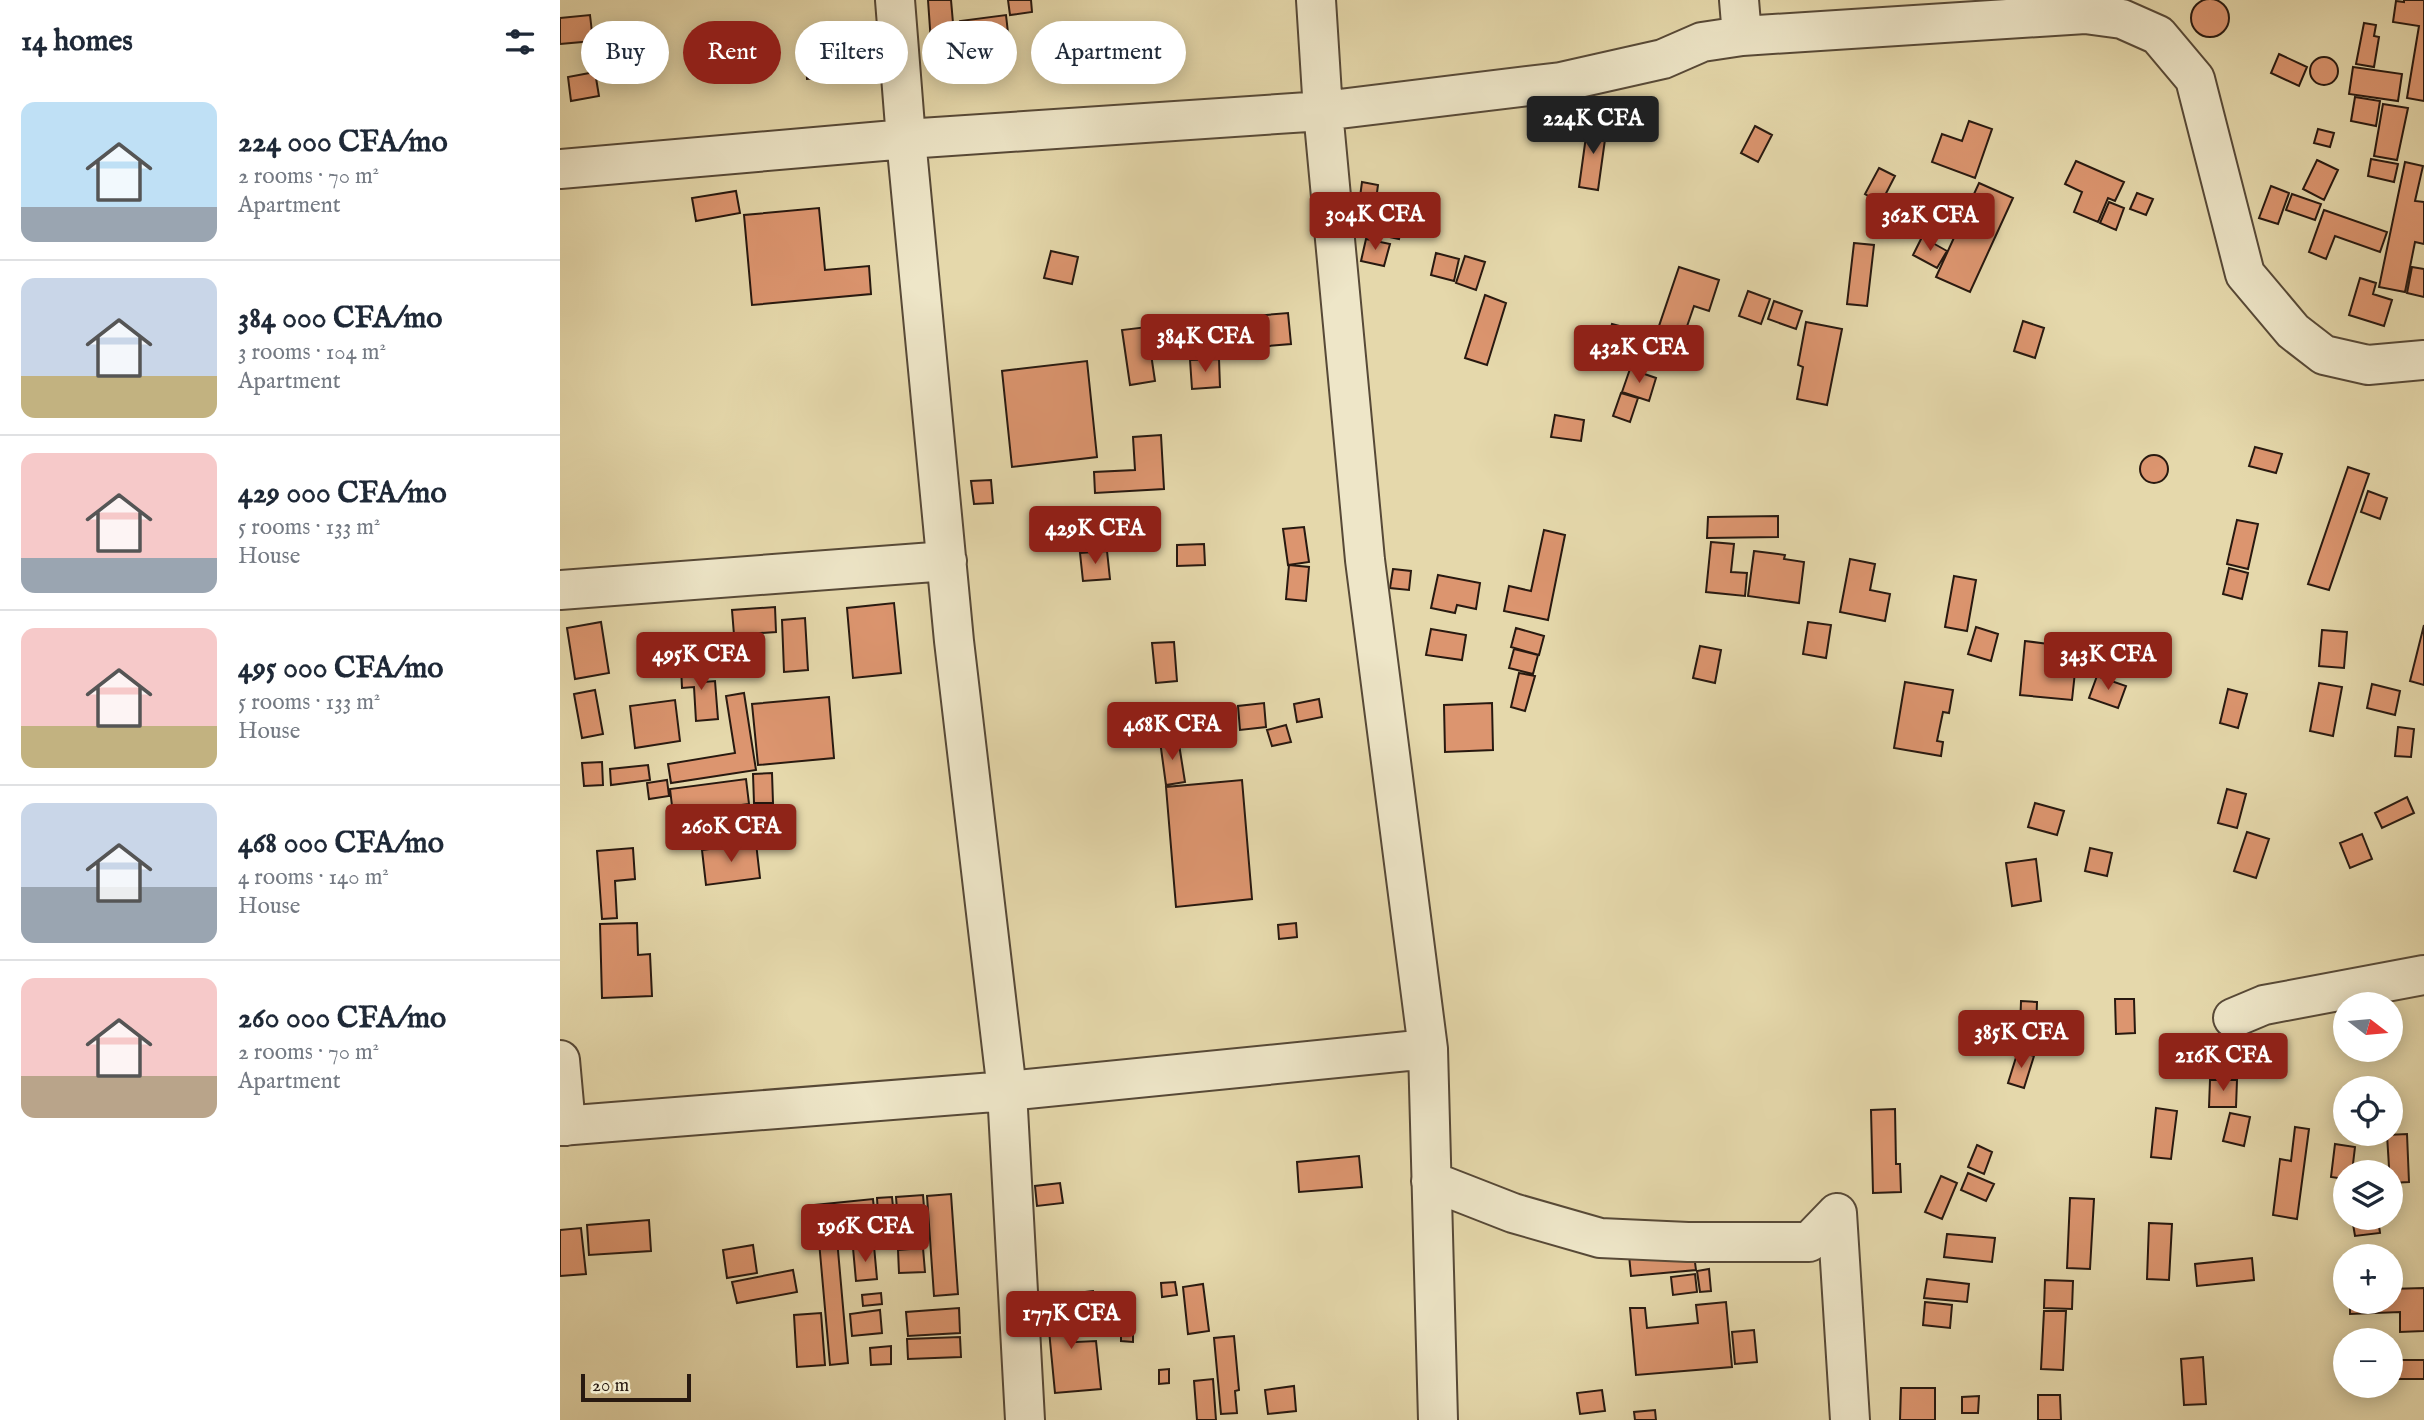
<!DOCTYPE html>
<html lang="en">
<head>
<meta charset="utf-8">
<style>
  :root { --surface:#fff; --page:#f6f6f7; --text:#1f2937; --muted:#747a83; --line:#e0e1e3; --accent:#8f2418 }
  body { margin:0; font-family:"IM FELL English",serif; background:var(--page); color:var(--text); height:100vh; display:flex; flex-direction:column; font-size:26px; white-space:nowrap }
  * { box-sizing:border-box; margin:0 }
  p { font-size:23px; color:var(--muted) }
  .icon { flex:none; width:38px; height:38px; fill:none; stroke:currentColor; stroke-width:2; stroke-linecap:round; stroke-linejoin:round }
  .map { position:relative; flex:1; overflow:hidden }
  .side { display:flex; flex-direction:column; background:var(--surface); width:560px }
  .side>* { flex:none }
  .banner { position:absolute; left:21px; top:21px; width:665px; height:63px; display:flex; gap:14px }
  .needle { width:46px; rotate:106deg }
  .tools { position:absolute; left:1773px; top:992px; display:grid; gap:14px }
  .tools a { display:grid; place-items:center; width:70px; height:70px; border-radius:50%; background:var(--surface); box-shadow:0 4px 18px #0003; font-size:35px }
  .scale { position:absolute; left:21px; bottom:18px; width:110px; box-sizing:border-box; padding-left:7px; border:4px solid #281910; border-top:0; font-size:19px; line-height:24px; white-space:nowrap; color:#281910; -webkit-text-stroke:5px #eee6c8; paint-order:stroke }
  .price { position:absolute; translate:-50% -60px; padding:0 16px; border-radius:7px; background:var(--accent); color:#fff; font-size:23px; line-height:46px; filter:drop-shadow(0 2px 4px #0008) }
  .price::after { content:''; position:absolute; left:50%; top:42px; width:21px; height:16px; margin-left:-10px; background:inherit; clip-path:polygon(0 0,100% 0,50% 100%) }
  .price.selected { background:#222; color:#fff }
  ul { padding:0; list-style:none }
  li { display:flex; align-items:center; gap:21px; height:175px; padding:0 21px }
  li+li { border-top:2px solid var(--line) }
  li span { display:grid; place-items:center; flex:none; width:196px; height:140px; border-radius:14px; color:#555 }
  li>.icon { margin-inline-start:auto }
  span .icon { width:84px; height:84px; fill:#fffc; stroke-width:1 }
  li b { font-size:30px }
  h2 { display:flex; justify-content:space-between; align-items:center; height:84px; padding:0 21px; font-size:30px }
  .chip { padding:0 24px; border-radius:32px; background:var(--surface); box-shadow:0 4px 18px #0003; font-size:24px; line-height:63px }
  .chip.selected { background:var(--accent); color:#fff }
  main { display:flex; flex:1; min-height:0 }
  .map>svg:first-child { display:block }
  .building { fill:#dc956f; stroke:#281910; stroke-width:2 }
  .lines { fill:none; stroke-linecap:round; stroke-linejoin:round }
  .minor-casing { stroke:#574937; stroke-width:42 }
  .minor { stroke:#eee6c8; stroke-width:38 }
</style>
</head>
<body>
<main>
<section class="side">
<h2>14 homes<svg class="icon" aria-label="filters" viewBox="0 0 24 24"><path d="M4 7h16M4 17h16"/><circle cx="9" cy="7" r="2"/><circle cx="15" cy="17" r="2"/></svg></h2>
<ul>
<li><span style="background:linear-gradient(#bfe0f5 75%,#9aa5b1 0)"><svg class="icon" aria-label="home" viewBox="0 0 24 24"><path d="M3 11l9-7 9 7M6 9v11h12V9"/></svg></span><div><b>224 000 CFA/mo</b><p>2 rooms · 70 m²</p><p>Apartment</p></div></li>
<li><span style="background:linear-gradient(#c9d6e8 70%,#c2b280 0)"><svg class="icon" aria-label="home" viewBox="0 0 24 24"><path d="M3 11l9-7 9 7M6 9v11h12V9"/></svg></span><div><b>384 000 CFA/mo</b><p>3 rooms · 104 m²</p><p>Apartment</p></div></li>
<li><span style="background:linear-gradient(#f6c9c9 75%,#9aa5b1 0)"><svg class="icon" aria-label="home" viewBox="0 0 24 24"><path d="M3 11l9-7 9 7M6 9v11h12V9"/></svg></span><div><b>429 000 CFA/mo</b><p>5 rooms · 133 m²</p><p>House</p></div></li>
<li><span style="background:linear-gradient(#f6c9c9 70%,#c2b280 0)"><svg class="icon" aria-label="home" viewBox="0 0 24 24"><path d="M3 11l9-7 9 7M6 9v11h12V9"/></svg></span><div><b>495 000 CFA/mo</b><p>5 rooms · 133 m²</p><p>House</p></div></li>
<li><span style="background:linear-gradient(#c9d6e8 60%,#9aa5b1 0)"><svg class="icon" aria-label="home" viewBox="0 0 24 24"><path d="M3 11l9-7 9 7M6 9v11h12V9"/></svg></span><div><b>468 000 CFA/mo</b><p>4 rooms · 140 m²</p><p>House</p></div></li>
<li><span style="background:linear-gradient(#f6c9c9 70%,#b9a48a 0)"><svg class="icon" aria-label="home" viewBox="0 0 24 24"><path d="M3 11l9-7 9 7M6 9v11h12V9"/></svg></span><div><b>260 000 CFA/mo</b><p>2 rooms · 70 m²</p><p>Apartment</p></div></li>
</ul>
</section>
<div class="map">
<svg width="1864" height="1420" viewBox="0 0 1864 1420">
  <rect width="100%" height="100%" fill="#e5d8ab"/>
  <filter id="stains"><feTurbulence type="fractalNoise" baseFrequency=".00286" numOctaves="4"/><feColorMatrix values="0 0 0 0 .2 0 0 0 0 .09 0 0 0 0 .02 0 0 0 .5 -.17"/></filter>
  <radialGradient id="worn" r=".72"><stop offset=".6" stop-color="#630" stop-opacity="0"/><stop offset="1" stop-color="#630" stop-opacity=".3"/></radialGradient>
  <!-- building -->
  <path class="building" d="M1631 18a19 19 0 1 1 38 0a19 19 0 1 1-38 0Z
    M368,0H391L397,69L373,71Z
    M448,0H471L472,12L450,15Z
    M1844,0H1864V101L1847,98L1859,26L1833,22L1836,1L1844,2Z
    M30,15L33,41L0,44V18Z
    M446,15L448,33L402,39L400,21Z
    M1804,23L1816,25L1814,36L1819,37L1814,67L1796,64Z
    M537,35L538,55L508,57L507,37Z
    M288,49L290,76L247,79L246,52Z
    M1719,54L1747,67L1739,86L1711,73Z
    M1750 71a14 14 0 1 1 28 0a14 14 0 1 1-28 0Z
    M1793,67L1842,74L1838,101L1789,94Z
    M35,72L39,96L11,101L8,77Z
    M1795,97L1820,101L1816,126L1791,121Z
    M1823,104L1848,108L1837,160L1814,156Z
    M1409,121L1432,129L1415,178L1372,162L1382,134L1402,141Z
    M1028,122L1047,125L1038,190L1019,187Z
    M1195,126L1212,135L1198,162L1181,153Z
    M1758,129L1774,133L1770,147L1754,143Z
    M1811,159L1838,164L1834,182L1808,176Z
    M1757,160L1778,170L1764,200L1743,189Z
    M1516,161L1564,182L1555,201L1548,198L1538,222L1514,212L1522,192L1505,184Z
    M1845,162L1863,166L1855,201L1864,202V244L1855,242L1845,292L1819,287Z
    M1319,168L1335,176L1321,203L1305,194Z
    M802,182L818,185L816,200L800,197Z
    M1419,183L1453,198L1410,292L1376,277Z
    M1711,186L1729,193L1718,224L1699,218Z
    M176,191L180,213L136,221L132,198Z
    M1577,193L1593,199L1586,215L1570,209Z
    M1732,194L1761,204L1755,220L1726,210Z
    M819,201L846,208L839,239L811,233Z
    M1549,202L1564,208L1556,230L1540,223Z
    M259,208L265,270L309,266L311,294L192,305L184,215Z
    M1764,210L1827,232L1820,252L1775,236L1766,259L1749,252Z
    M1362,237L1387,251L1377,268L1353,255Z
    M806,239L830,244L824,266L801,261Z
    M1294,243L1314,245L1307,306L1287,304Z
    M491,251L518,257L512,284L484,278Z
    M876,253L899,259L894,281L871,275Z
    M905,256L925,262L916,290L896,283Z
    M1119,267L1159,280L1149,311L1134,306L1123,338L1098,329Z
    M1852,267L1864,269V297L1847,293Z
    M1800,278L1816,283L1813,294L1832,300L1824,326L1789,315Z
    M1188,291L1210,299L1201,324L1179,316Z
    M925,295L946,303L927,365L905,358Z
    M1214,301L1242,311L1236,329L1208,319Z
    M728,313L731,344L674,349L672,318Z
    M1463,321L1484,328L1475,358L1454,351Z
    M1246,322L1282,329L1267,405L1237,399L1243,367L1238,365Z
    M1052,324L1078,331L1069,363L1043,356Z
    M587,327L595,381L570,385L562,330Z
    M1081,331L1099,336L1089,368L1072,363Z
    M659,359L660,387L632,389L630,360Z
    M527,361L537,457L452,467L442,371Z
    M1070,369L1096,378L1089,401L1062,392Z
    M1061,393L1078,398L1070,422L1053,416Z
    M995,415L1024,420L1021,441L991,437Z
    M601,435L604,489L535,493L534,472L575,470L573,437Z
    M1695,447L1722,454L1716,473L1689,466Z
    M1580 469a14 14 0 1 1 28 0a14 14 0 1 1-28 0Z
    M1788,467L1809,474L1769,590L1748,584Z
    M431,480L433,503L414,504L411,481Z
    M1808,491L1827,498L1820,519L1801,512Z
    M1218,516V537L1147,538L1148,517Z
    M1677,520L1698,524L1688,569L1667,564Z
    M744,527L749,562L728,565L723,529Z
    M984,530L1005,535L988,620L944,611L949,586L971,591Z
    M1151,542L1174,544L1171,572L1187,573L1185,596L1146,592Z
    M644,544L645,565L617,566V545Z
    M547,551L550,579L523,581L520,553Z
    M1194,551L1225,555L1224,559L1244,562L1239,603L1188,596Z
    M1290,559L1315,564L1310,590L1330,594L1325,621L1280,612Z
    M729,565L749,567L746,601L726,599Z
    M1669,568L1688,573L1682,599L1663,594Z
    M833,569L851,571L849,590L830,588Z
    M878,575L920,583L916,609L897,605L895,613L871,608Z
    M1394,576L1416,580L1407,631L1385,627Z
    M334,603L341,673L293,678L287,608Z
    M215,607L216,632L174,635L172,610Z
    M245,618L248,670L224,672L222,620Z
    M41,622L49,673L15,679L7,628Z
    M1248,622L1271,625L1266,658L1243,654Z
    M1864,625V685L1850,681Z
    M1416,627L1438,634L1431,661L1408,654Z
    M956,628L984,636L979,655L951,647Z
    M871,629L906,635L902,660L866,655Z
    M1762,630L1787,632L1784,668L1759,666Z
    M1465,641L1489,644L1486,669L1515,672L1512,700L1460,695Z
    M614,642L617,681L596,683L592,643Z
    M1140,646L1161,650L1155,683L1133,678Z
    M954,649L978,655L973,674L949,668Z
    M143,664L144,682L155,681L158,719L136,721L134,687L122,688L121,666Z
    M959,673L975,676L965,711L951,707Z
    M1537,676L1566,686L1558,708L1529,698Z
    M1345,682L1393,690L1389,713L1383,712L1377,741L1383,742L1381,756L1334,748Z
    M1759,683L1782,687L1773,736L1750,731Z
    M1812,684L1840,691L1835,715L1807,708Z
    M1668,689L1687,694L1678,728L1660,723Z
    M35,690L43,734L22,738L14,694Z
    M184,693L196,770L111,783L108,764L175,753L166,696Z
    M269,697L274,758L198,765L192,704Z
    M759,699L762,717L737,722L734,704Z
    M115,700L120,741L75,748L70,706Z
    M704,703L706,727L680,730L678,706Z
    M932,703L933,750L885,752L884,705Z
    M726,725L731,742L712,746L707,730Z
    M1838,727L1854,729L1851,757L1835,756Z
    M618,738L625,782L606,785L600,741Z
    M42,762L43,785L24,786L22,763Z
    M88,765L90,780L51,785L50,769Z
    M212,773L213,803H194L193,774Z
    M186,779L189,804L113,814L110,789Z
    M107,780L109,796L89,799L87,783Z
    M682,780L692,899L616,907L606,787Z
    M1667,789L1686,794L1677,828L1658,823Z
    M1847,797L1854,813L1822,828L1815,813Z
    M1475,803L1504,811L1497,835L1468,827Z
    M1687,832L1709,839L1696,878L1674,871Z
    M1802,834L1812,859L1790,868L1780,843Z
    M196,843L200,878L146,885L142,850Z
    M73,848L75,879L55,881L57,918L42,919L37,851Z
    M1530,848L1552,853L1547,876L1525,871Z
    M1476,859L1481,901L1452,906L1446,863Z
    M77,923L78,955L90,954L92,996L42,998L40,924Z
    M736,923L737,937L719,939L718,925Z
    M1555,999H1574L1575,1033L1556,1034Z
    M1461,1001L1477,1002L1476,1033L1460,1032Z
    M1458,1051L1474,1056L1464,1088L1448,1083Z
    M1650,1080H1677L1676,1107H1649Z
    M1596,1108L1617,1111L1611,1159L1591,1157Z
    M1335,1109L1336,1164H1340L1341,1192L1313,1193L1311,1110Z
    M1670,1113L1690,1117L1684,1146L1663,1141Z
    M1735,1127L1749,1129L1737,1219L1713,1215L1720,1159L1731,1161Z
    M1847,1134L1849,1182L1830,1183L1827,1135Z
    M1775,1144L1795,1147L1792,1172H1785V1179L1771,1177Z
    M1417,1145L1432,1152L1424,1174L1408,1167Z
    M799,1156L802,1187L739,1192L737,1162Z
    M1408,1173L1434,1184L1426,1201L1401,1190Z
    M1381,1176L1397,1183L1382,1219L1365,1212Z
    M500,1183L503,1203L477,1206L475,1186Z
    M391,1194L398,1294L374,1296L367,1196Z
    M363,1195L365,1220L338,1222L336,1197Z
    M332,1197L335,1227L319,1229L317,1198Z
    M1510,1198L1534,1199L1530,1269L1507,1268Z
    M313,1199L315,1220L257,1225L255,1205Z
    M1792,1218H1818L1820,1233L1795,1236Z
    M89,1220L91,1251L29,1255L27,1225Z
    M1589,1223L1612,1224L1609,1280L1587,1279Z
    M21,1228L26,1274L0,1276V1230Z
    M276,1228L288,1363L270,1365L258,1230Z
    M1387,1234L1435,1238L1432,1262L1384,1257Z
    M193,1245L197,1273L167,1278L163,1250Z
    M314,1246L317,1279L296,1281L293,1248Z
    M1133,1247L1136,1270L1071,1276L1069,1255Z
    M363,1248L365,1272L339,1273L338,1250Z
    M1692,1258L1694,1280L1637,1286L1635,1264Z
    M1149,1269L1151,1291L1140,1292L1137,1271Z
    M233,1270L237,1292L177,1303L172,1282Z
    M1135,1274L1137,1292L1113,1295L1111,1277Z
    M1367,1279L1409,1284L1407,1302L1364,1298Z
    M1485,1280L1513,1281L1512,1309L1484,1308Z
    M615,1282L617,1295L602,1297L601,1283Z
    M643,1284L649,1331L628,1334L623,1287Z
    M1864,1288V1331L1840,1332V1312L1790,1314V1302H1830V1289Z
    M533,1291L535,1308L518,1310L517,1293Z
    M321,1293L322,1304L303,1306L302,1295Z
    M513,1297L516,1342L536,1341L541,1389L495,1393L486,1299Z
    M1166,1302L1172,1367L1076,1375L1070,1308H1085L1087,1328L1138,1323L1136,1305Z
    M1365,1302L1392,1305L1390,1328L1363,1325Z
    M399,1308L400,1333L348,1336L346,1312Z
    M320,1310L322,1333L292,1336L290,1314Z
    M1484,1311H1506L1503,1370L1481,1369Z
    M261,1313L265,1365L237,1367L234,1315Z
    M561,1330H573V1342L561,1341Z
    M1194,1330L1197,1362L1175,1364L1172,1332Z
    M674,1336L679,1390L675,1391L677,1413L661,1414L654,1338Z
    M400,1337L401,1357L348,1359L347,1339Z
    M331,1346V1364L311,1365L310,1348Z
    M1643,1357L1646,1404L1624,1405L1621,1359Z
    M1830,1360H1864V1379H1830Z
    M609,1369V1383L599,1384V1370Z
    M653,1379L656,1420H637L634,1381Z
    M734,1386L736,1411L708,1414L705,1390Z
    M1341,1388H1375V1420H1340Z
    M1042,1390L1045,1411L1020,1414L1017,1393Z
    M1478,1395H1500L1501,1420H1478Z
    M1419,1396L1418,1413H1402V1397Z
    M1095,1410L1096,1420H1075L1074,1412Z"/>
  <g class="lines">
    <!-- minor casing -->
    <g class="minor-casing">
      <path id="minor" d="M335,0L346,139L394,641L447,1091L465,1420
        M1179,0L1182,36
        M0,169L346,139L763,111L1001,82L1103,59L1142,42L1182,36L1525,14L1562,19L1598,35L1635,79L1685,274L1733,331L1764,355L1808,365L1864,360
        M0,590L387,561
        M1673,1018L1704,1005L1864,975
        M868,1049L878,1420
        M0,1060L6,1126
        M0,1126L447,1091L868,1049L805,560L763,111L756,0
        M871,1181L953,1213L1040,1238L1128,1242H1249L1277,1213
        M1277,1213L1290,1420"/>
    </g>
    <!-- minor -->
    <use href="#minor" class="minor"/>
  </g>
  <rect width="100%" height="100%" filter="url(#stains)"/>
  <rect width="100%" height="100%" fill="url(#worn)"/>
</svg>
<div class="tools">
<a><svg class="needle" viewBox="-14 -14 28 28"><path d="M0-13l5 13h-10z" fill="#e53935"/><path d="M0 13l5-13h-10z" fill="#747a83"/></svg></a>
<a><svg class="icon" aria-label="locate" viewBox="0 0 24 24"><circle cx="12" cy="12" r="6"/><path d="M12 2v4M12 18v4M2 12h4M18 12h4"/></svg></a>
<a><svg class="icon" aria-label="layers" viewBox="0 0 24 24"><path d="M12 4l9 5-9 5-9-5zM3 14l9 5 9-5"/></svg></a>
<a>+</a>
<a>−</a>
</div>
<div class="scale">20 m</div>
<b class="price selected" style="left:1033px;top:156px">224K CFA</b>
<b class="price" style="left:815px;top:252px">304K CFA</b>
<b class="price" style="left:1370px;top:253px">362K CFA</b>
<b class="price" style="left:645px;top:374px">384K CFA</b>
<b class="price" style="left:1079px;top:385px">432K CFA</b>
<b class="price" style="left:535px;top:566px">429K CFA</b>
<b class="price" style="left:141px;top:692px">495K CFA</b>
<b class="price" style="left:1548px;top:692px">343K CFA</b>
<b class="price" style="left:612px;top:762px">468K CFA</b>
<b class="price" style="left:171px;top:864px">260K CFA</b>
<b class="price" style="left:1461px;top:1070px">385K CFA</b>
<b class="price" style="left:1663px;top:1093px">216K CFA</b>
<b class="price" style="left:305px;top:1264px">196K CFA</b>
<b class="price" style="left:511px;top:1351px">177K CFA</b>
<div class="banner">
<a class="chip">Buy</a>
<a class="chip selected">Rent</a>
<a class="chip">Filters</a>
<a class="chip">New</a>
<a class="chip">Apartment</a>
</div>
</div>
</main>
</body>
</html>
